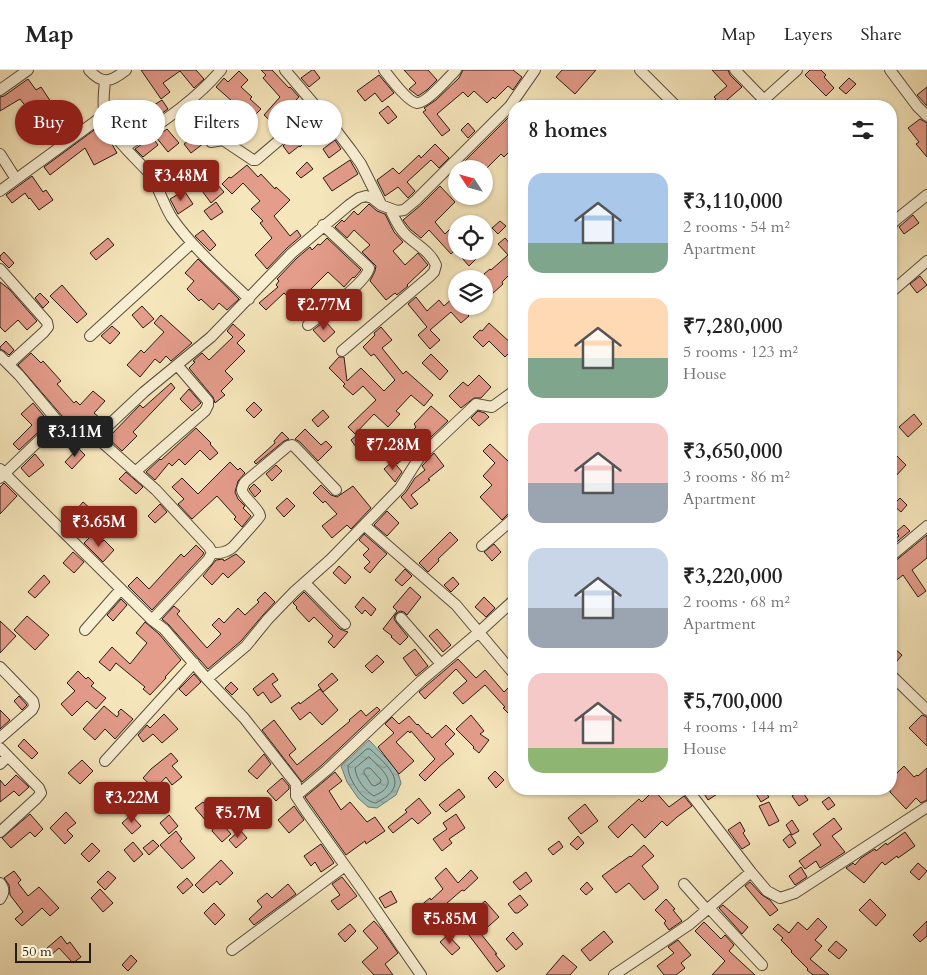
<!DOCTYPE html>
<html lang="en">
<head>
<meta charset="utf-8">
<style>
  :root { --surface:#fff; --page:#f6f6f6; --text:#222; --muted:#767676; --line:#e0e0e0; --accent:#8f2418 }
  body { margin:0; font-family:Cardo,serif; background:var(--page); color:var(--text); height:100vh; display:flex; flex-direction:column; font-size:19px; white-space:nowrap }
  * { box-sizing:border-box; margin:0 }
  p { font-size:16px; color:var(--muted) }
  .icon { flex:none; width:28px; height:28px; fill:none; stroke:currentColor; stroke-width:2; stroke-linecap:round; stroke-linejoin:round }
  .map { position:relative; flex:1; overflow:hidden }
  .sheet { position:absolute; left:508px; top:30px; width:389px; height:695px; display:flex; flex-direction:column; background:var(--surface); border-radius:20px; box-shadow:0 1px 4px #0004 }
  .sheet>* { flex:none }
  .banner { position:absolute; left:15px; top:30px; width:418px; height:45px; display:flex; gap:10px }
  .needle { width:32px; rotate:306deg }
  .controls { position:absolute; left:448px; top:90px; display:grid; gap:10px }
  .controls a { display:grid; place-items:center; width:45px; height:45px; border-radius:50%; background:var(--surface); box-shadow:0 1px 4px #0004; font-size:25px }
  .scale { position:absolute; left:15px; bottom:12px; width:76px; box-sizing:border-box; padding-left:5px; border:2px solid #251b13; border-top:0; font-size:14px; line-height:18px; white-space:nowrap; color:#251b13; -webkit-text-stroke:4px #f9efd3; paint-order:stroke }
  .price { position:absolute; translate:-50% -42px; padding:0 11px; border-radius:5px; background:var(--accent); color:#fff; font-size:16px; line-height:32px; filter:drop-shadow(0 1px 2px #0008) }
  .price::after { content:''; position:absolute; left:50%; top:30px; width:15px; height:11px; margin-left:-8px; background:inherit; clip-path:polygon(0 0,100% 0,50% 100%) }
  .price.active { background:#222; color:#fff }
  ul { padding:0; list-style:none }
  li { display:flex; align-items:center; gap:15px; height:125px; padding:0 20px }
  li span { display:grid; place-items:center; flex:none; width:140px; height:100px; border-radius:15px; color:#555 }
  li>.icon { margin-inline-start:auto }
  span .icon { width:60px; height:60px; fill:#fffc; stroke-width:1 }
  li b { font-size:21px }
  h2 { display:flex; justify-content:space-between; align-items:center; height:60px; padding:0 20px; font-size:21px }
  .tag { padding:0 18px; border-radius:22px; background:var(--surface); box-shadow:0 1px 4px #0004; font-size:18px; line-height:45px }
  .tag.active { background:var(--accent); color:#fff }
  header { display:flex; align-items:center; gap:30px; box-sizing:border-box; height:70px; padding:0 25px; background:var(--surface); border-bottom:1px solid var(--line) }
  header strong { font-size:24px }
  nav { display:flex; gap:28px; margin-inline-start:auto; font-size:18px }
  .map>svg:first-child { display:block }
  .water { fill:url(#water-ripples); stroke:#6e7d75 }
  .lines { fill:none; stroke-linecap:round; stroke-linejoin:round }
  .shore { stroke:#626c65; stroke-width:1 }
  .building { fill:#e49c8b; stroke:#251b13 }
  .minor-casing { stroke:#594e3d; stroke-width:12 }
  .minor { stroke:#f9efd3; stroke-width:10 }
</style>
</head>
<body>
<header>
<strong>Map</strong>
<nav><a>Map</a><a>Layers</a><a>Share</a></nav>
</header>
<div class="map">
<svg width="927" height="905" viewBox="0 0 927 905">
  <defs>
    <pattern id="water-ripples" width="26" height="14" patternUnits="userSpaceOnUse" patternTransform="scale(1.25)"><rect width="26" height="14" fill="#9ebeb7"/><path d="M2 4q2-2 4 0t4 0M15 11q2-2 4 0t4 0" fill="none" stroke="#88a39c"/></pattern>
  </defs>
  <rect width="100%" height="100%" fill="#f6e6bb"/>
  <filter id="stains"><feTurbulence type="fractalNoise" baseFrequency=".004" numOctaves="4"/><feColorMatrix values="0 0 0 0 .2 0 0 0 0 .09 0 0 0 0 .02 0 0 0 .5 -.17"/></filter>
  <radialGradient id="worn" r=".72"><stop offset=".6" stop-color="#630" stop-opacity="0"/><stop offset="1" stop-color="#630" stop-opacity=".3"/></radialGradient>
  <!-- water -->
  <path class="water" d="M369,670L397,700L401,713L396,725L377,738L368,737L358,728L347,712L341,696Z"/>
  <g class="lines">
    <!-- shore -->
    <path class="shore" d="M367,679H370C380,689 403,706 392,721C389,726 381,730 376,733C363,732 347,708 348,696Z
      M369,687C375,693 393,707 387,716C385,721 378,724 374,726C365,721 356,709 355,698L367,688Z
      M367,698H370L381,710L380,713L375,716L372,715L364,703V701Z"/>
  </g>
  <!-- building -->
  <path class="building" d="M141,0H196L204,9L194,18L180,1L163,13L170,22L161,29Z
    M261,0H272L289,18L290,17L299,27L283,43L291,51L280,60L264,45L280,27L263,8L266,5Z
    M312,0H314L320,8L309,17L301,8Z
    M404,0H428L437,10L427,20L418,26L409,19L416,13Z
    M463,0H513L522,7L513,20L508,16L495,29L493,27L487,33L474,21L468,27L463,22L437,44L450,60L442,66L423,42L426,40L424,38L436,30L459,8Z
    M562,0H596L575,24L556,7Z
    M712,0H728L730,5L742,17L720,36H706L716,29L714,27L727,16Z
    M810,0H821L826,5L824,7L834,18L826,26L805,5Z
    M239,1L248,10L241,17L252,27L250,29L261,39L251,49L246,45L230,60L218,47L233,32L216,17L224,8L228,12Z
    M379,5L394,23L382,32L375,23L365,31L357,21Z
    M849,8L856,14L846,24L839,18Z
    M28,9L36,20L41,17L51,32L39,39L41,41L34,47L20,29L0,41V27L4,26Z
    M927,17V36L917,25Z
    M162,30L168,39L135,62L129,56L144,44L143,42Z
    M388,36L397,47L388,54L379,43Z
    M514,42V77L504,87L501,84L486,99H457Z
    M316,48L325,57L310,70L309,68L300,77L299,76L289,84L283,76Z
    M920,49L927,53V87L916,74L919,72L908,58Z
    M468,53L475,61L468,68L461,60Z
    M101,55L117,83L94,95L85,78L50,105L44,97Z
    M167,59L179,73L168,82L156,67Z
    M204,59L209,66L205,69L204,73L191,83L184,74Z
    M152,67L158,75L143,87L135,79Z
    M335,70L341,79L329,88L323,79Z
    M435,74L449,88L439,98L431,90L407,112L415,121L408,128L398,117L385,126L377,110L393,98L399,104L419,85L421,88Z
    M350,90L358,104L332,121L323,108Z
    M307,92L313,99L301,108L296,103Z
    M247,95L258,107L261,104L275,119L276,117L290,130L274,146L290,166L297,160L301,166L287,178L267,199L255,185L272,168L260,153L263,151L251,139L260,131L243,113L232,124L222,114L229,107L231,108Z
    M208,104L224,122L211,133L197,114Z
    M32,106L43,122L46,120L53,130L39,140L30,128L29,129L25,123L12,133L6,125Z
    M440,116L455,132L435,152L445,164L452,157L456,161V179L451,184L429,160L421,168L410,159L403,150L421,135Z
    M182,122H185L193,134L178,144L170,129Z
    M216,132L223,142L211,150L204,141Z
    M369,134L377,141L385,144L394,162L403,172L393,181L405,195L418,183L428,195L407,215L408,216L397,225L395,223L386,230L370,211L375,201L376,196L362,182L370,175L354,160L347,168L335,157L342,150L344,152L354,141L358,145Z
    M913,145L919,153L904,164L899,157Z
    M500,151L506,156L498,164L492,158Z
    M203,160L216,175L210,181L195,166Z
    M108,168L114,175L96,190L90,183Z
    M327,168L361,200L355,207L354,208L353,207L344,217L328,202L304,226L308,231L300,239L284,223L266,240L259,233L278,217L276,215L279,211L277,209L297,188L310,177L312,180L318,174L320,175Z
    M505,168L514,178V200L502,212L503,214L491,225L484,218V204L490,199L491,200L508,185L498,174Z
    M456,181H472L478,187L469,196Z
    M4,182L14,193L9,198L0,189V186Z
    M198,189L239,229L227,240L219,233L213,240L201,229L199,231L187,219L194,211L185,203Z
    M920,206L927,215L917,223L910,214Z
    M0,212L9,219L37,251L27,260L18,250L5,262L0,257Z
    M62,215L87,244L77,253L50,226Z
    M40,223L49,232L43,238L35,228Z
    M456,225V236H476L468,245L469,246L461,253L451,242L430,260L440,270L430,279L418,265L427,257L408,234L416,227L427,241L439,230L444,236Z
    M142,236L154,249L143,258L132,245Z
    M161,245L192,273L171,291L166,286L160,293L155,289L140,307L127,295L141,280L144,283L164,262L154,253Z
    M325,251L335,262L324,272L313,260Z
    M489,253L514,276V278L505,287L489,271L483,277L473,267L480,260L482,261Z
    M233,254L245,265L237,273L245,281L225,301L233,309L221,321L225,325L215,333L213,327L189,298L195,292L193,291L202,283L209,290L233,267L227,261Z
    M112,256L120,263L110,274L101,266Z
    M381,257L392,270L382,278L403,304L406,301L433,325L424,336L411,325L396,341L400,344L388,357L374,344L355,364L348,357L376,330L363,316L353,325L343,316L345,314L329,298L339,287H344L347,311L361,298L384,321L395,310L374,284L371,286L363,277L375,265L374,263Z
    M6,271L14,280L9,285L4,281L0,279V277Z
    M31,283L41,293L43,291L61,311L57,314L74,333L76,331L80,335L93,321L105,331L94,343L100,348L87,362L69,354L18,295Z
    M431,284L448,301L440,310L422,293Z
    M479,305L491,317L481,328H474L461,338L449,326L463,312L468,316Z
    M171,313L175,318L133,362L137,366L122,381L108,368L140,335L143,338Z
    M189,319L201,333L192,341L180,329Z
    M254,332L262,340L254,348L246,340Z
    M33,333L49,352L19,380L13,374L32,355L21,344Z
    M431,336L448,351L413,384L411,382L397,394L385,380L396,370L399,374L416,357L414,354Z
    M323,340L329,347L318,357L312,350Z
    M478,341L485,343L489,347L479,356L471,348Z
    M914,344L922,354L908,367L899,357Z
    M196,358L211,373L210,374L218,383L210,390L200,380L185,395L179,389L172,396L169,393L155,410L146,402L160,389L161,390Z
    M305,359L321,375L326,371L332,377L318,391L300,372L295,369Z
    M282,362L289,369L284,371L256,394L254,392L275,373L274,371Z
    M357,365L364,375L358,380L351,370Z
    M490,374L508,391L514,385V441L509,443L502,450L480,427L492,415L483,406L495,393L483,381Z
    M78,378L85,385L72,399L65,392Z
    M434,383L444,396L428,409L430,410L411,425L418,434L411,439L401,427L406,422L415,408L425,400L422,396Z
    M35,384L44,395L29,407L21,398Z
    M897,386L906,395L895,407L890,401V392Z
    M393,391L402,402L395,412L384,399Z
    M230,392L238,400L240,398L245,403L238,411L235,422L238,429L245,436L243,438L251,446L242,457L234,449L236,447L217,426L192,449L178,434L184,429L172,417L182,408L198,424Z
    M276,395L282,401L272,411L266,404Z
    M126,402L143,417L136,424L119,409Z
    M4,413L17,426L0,444V417Z
    M254,414L261,421L255,427L249,419Z
    M321,415L331,425L337,427L353,416L371,438L351,459L347,455L332,468L322,456L337,444L325,431L323,433L313,423Z
    M287,428L295,436L284,447L276,438Z
    M900,428L907,435L901,442L893,435Z
    M83,432L92,440L73,462L65,453Z
    M160,434L167,442L155,453L148,446Z
    M387,441L399,453L387,466L374,455Z
    M904,455L910,461L893,475L891,472L899,466L896,462Z
    M450,462L458,470L438,489L439,491L428,502L419,493Z
    M93,464L102,472L104,470L114,480L103,492L84,473Z
    M364,464L387,484L379,492L370,503L364,498L370,492L363,485L369,479L359,470Z
    M927,465V488L912,500L926,521L918,527L903,505L894,512L890,508V494L894,492Z
    M494,474L501,482L492,491L484,482Z
    M196,475L204,483L202,486L152,540L128,516L137,507L149,519L181,484L184,487Z
    M73,482L84,492L74,503L63,493Z
    M236,484L245,492L228,508L223,503L212,515L203,506L216,490L223,489L224,491Z
    M339,496L351,507L345,514L333,503Z
    M405,499L412,506L402,516L395,510Z
    M44,505L50,512L35,528L28,522Z
    M453,507L459,514L451,522L444,515Z
    M410,517L421,527L407,545L404,542L400,541L397,543L395,545L394,549L396,552L408,567L400,575L391,567L392,566L383,559L397,541L393,537Z
    M265,522L275,532L263,545L241,571L208,599L169,555L162,549L174,536L180,541L177,544L207,578L221,564L212,555L219,548L224,553L238,538L245,545L259,532L257,530Z
    M304,522L340,559L348,562L334,578L328,572L333,566L314,547L309,552L296,538L297,537L293,533Z
    M363,527L376,539L371,546L365,540L362,544L355,537Z
    M484,527L495,538L486,547L475,537Z
    M121,529L127,535L113,551L107,545Z
    M27,546L49,565L35,580L14,560Z
    M0,551L16,566L0,583Z
    M145,552L159,564L181,590L165,607L166,608L150,625L143,619L145,617L116,593L110,601L99,592L112,577L130,594L147,573L136,563Z
    M437,559L451,575L443,582L429,566Z
    M890,577L894,581L895,579L902,585L892,597H890Z
    M415,579L428,596L416,606L403,588Z
    M377,585L384,592L372,603L365,596Z
    M458,589L476,608L485,600L504,622L514,612V649L503,638L505,637L485,615L463,634L453,623L467,611L456,599L425,629L419,622Z
    M78,601L86,609L88,607L94,613L91,616L106,628L96,639L87,631L72,646L61,634L75,621L67,613Z
    M273,603L278,610L272,614L281,626L271,633L263,622L258,626L253,619Z
    M332,603L338,610L323,622L318,615Z
    M194,604L201,612L186,626L179,619Z
    M231,612L238,619L232,625L225,618Z
    M320,619L338,640L322,655L310,642L300,650L291,638L299,632L300,634Z
    M19,626L27,635L22,640L14,631Z
    M104,636L117,647L119,644L118,642L121,639L133,649L115,669L105,659L95,670L83,659Z
    M377,637L380,640L322,695L302,712L262,660L274,650L296,679L289,685L297,695L350,651L349,650L361,640L366,646Z
    M0,640L10,650L0,659Z
    M164,644L178,659L162,673L153,664L143,672L138,665L147,655L150,658Z
    M471,645L484,661L480,664L489,670L479,683L473,678L474,677L456,659Z
    M922,645L927,647V676L909,658Z
    M409,646L417,655L418,654L427,664L428,663L432,668L446,655L455,664L445,674L454,684L439,697L425,711L419,705L435,689L411,661L410,663L408,661L396,672L414,691L399,704L378,677L394,663L385,654L392,647L399,654Z
    M24,669L38,683L32,689L18,676Z
    M171,683L178,691L172,696L182,707L172,715L166,707L155,719L143,708L151,699Z
    M264,684L271,694L257,709L248,701Z
    M82,690L93,701L80,714L68,703Z
    M904,696L914,707L917,705L918,706L927,698V730L921,733L916,728L906,739L890,722V710Z
    M495,701L504,710L496,718L488,708Z
    M335,702L342,711L329,721L341,740L350,732L367,752L375,747L385,761L366,774L365,771L346,785L305,727Z
    M16,705L29,717L19,726L14,721L0,732V710L5,716Z
    M282,708L289,716V719L276,731L267,721Z
    M459,719L465,727L446,742L439,735Z
    M701,719H725L708,730Z
    M753,719H763L769,727L761,732Z
    M654,720L669,737L684,726L692,736L677,747L667,756L662,751L645,768L632,754L618,768L608,757L639,729L642,732Z
    M801,720L808,730L799,736L792,726Z
    M829,727L835,735L828,740L822,732Z
    M419,728L431,743L418,754L412,748L393,763L388,757L407,742L405,740Z
    M203,732L231,764L222,772L212,761L213,759L195,738Z
    M769,732L779,751L769,756L759,736Z
    M585,734L598,751L581,764L568,748Z
    M294,736L304,750L289,763L278,750Z
    M66,742L76,753L67,760L73,766L65,774L50,758Z
    M30,744L43,759L35,767L30,762L11,778L2,768Z
    M456,744L465,758L449,769L452,773L442,781L433,769L447,759L443,753Z
    M131,745L141,756L132,764L122,753Z
    M169,745L178,756L169,764L160,753Z
    M834,748L842,759L832,766L845,782L820,798L816,791L805,799L799,791L821,775L813,764Z
    M792,750L799,761L792,765L786,755Z
    M740,752L745,761L743,763L750,774L742,779L728,760Z
    M240,760L247,768L236,778L229,770Z
    M176,761L182,769L180,771L195,788L182,799L160,775Z
    M905,762L915,776L898,788L897,786L885,795L882,792L864,813L846,798L853,793L855,795L861,788L875,779L876,781L886,773L887,775Z
    M790,764L796,773L789,778L783,770Z
    M578,766L584,773L577,780L570,774Z
    M153,770L159,776L149,785L143,778Z
    M559,771L563,777L553,785L548,779Z
    M133,772L143,784L134,792L124,780Z
    M92,773L100,781L89,792L81,784Z
    M321,774L334,793L321,802L315,792L311,796L304,786Z
    M644,775L654,786L642,796L658,816V819L644,830L629,813L616,823L602,806L630,786L631,787Z
    M221,790L233,803L220,815L217,811L203,823L195,815Z
    M918,793L927,801L919,810L910,802Z
    M801,797L807,807L795,815L789,806Z
    M446,798L458,813L471,800L478,808L464,821L462,820L439,840L442,843L427,856L415,840L430,828L431,830L443,819L435,808Z
    M14,801L21,810L18,813L28,826L39,817L59,838L50,846L42,838L22,856L15,849L23,842L10,825L9,815L4,808Z
    M108,801L116,808L105,820L97,812Z
    M526,802L532,811L520,820L513,812Z
    M342,807L357,826L338,840L331,831L340,825L332,814Z
    M187,808L193,815L183,824L177,817Z
    M587,812L593,819L586,825L580,819Z
    M750,812L762,825L770,830L778,840L770,846L745,816Z
    M288,814L296,824L254,855L249,849L262,837L257,831L267,823L272,828Z
    M100,819L113,833L103,842L91,828Z
    M391,821L397,832L385,838L379,828Z
    M520,825L528,835L518,843H515L508,834Z
    M666,829L675,839L673,840L682,851L669,860L664,853L666,851L655,840Z
    M870,829L886,845L876,856L859,840Z
    M485,831L499,847L482,862L483,863L481,864L497,884H495L505,896L497,902L462,856L476,845L473,841Z
    M214,833L225,845L215,855L204,843Z
    M723,835L748,857L742,864L719,838Z
    M818,848L827,857L815,870L822,876L810,889L829,905H813L807,900L808,899L791,882L792,881L781,870L783,868L773,859L778,854L789,863L798,852L807,860Z
    M374,851L382,860L398,883L385,894L393,905H374L362,892L378,878L363,861Z
    M927,851V866L920,872L913,865Z
    M704,852L721,869L725,865L734,875L729,881L755,905H712L725,891L695,861Z
    M350,854L356,861L345,872L338,864Z
    M604,861L613,872L590,891L581,880Z
    M513,862L523,874L516,880L506,869Z
    M448,865L460,878L452,885L440,872Z
    M61,866L67,874L70,872L81,887L73,893L59,878L51,885L46,879Z
    M678,870L691,885L681,893L685,898L676,905H664L657,896L674,883L668,877Z
    M836,871L847,880L839,889L828,880Z
    M131,885L137,891L128,901L122,895Z
    M563,885L577,897L570,905H546Z"/>
  <g class="lines">
    <!-- minor casing -->
    <g class="minor-casing">
      <path id="minor" d="M89,0C103,16 112,11 126,0
        M285,0L335,59L351,80L361,94L380,132
        M384,0C390,8 408,32 417,33C426,34 449,7 456,0
        M640,0L676,36
        M735,0L764,30
        M890,0L917,36L927,46
        M105,11C104,22 102,35 105,45C111,68 134,86 149,103C159,117 163,134 172,148C193,178 222,203 249,229
        M0,20L28,0
        M757,36L797,0
        M211,72L223,70L253,90H256L317,38
        M125,77C159,54 194,32 221,0
        M0,84L16,109
        M0,121L104,45
        M890,156L897,149L927,125
        M0,199L47,252L48,257L44,262L9,294
        M890,223L927,191
        M308,255C321,245 367,212 369,198L367,196L323,155
        M90,266L192,173
        M342,281L429,207L434,202L436,195C430,181 415,174 405,164C398,157 394,147 390,139
        M0,286L19,305L65,360
        M96,367L156,420L209,477L212,483L208,490L152,550
        M0,399L152,550L164,559L207,609L244,648L296,714V726L306,741L361,818L421,905
        M135,402L205,341L208,335V331L177,295
        M0,408L50,360L58,358L65,360L87,370L96,367L144,322L211,267L292,183L349,135L359,128L366,126L372,128L381,135L397,141L404,140L416,130L510,36L535,0
        M364,455L456,535L514,604
        M482,476L514,448
        M212,483C220,483 226,483 233,477L257,450L260,446L259,443C256,437 242,425 242,420C242,417 244,414 245,412L288,376L292,375L295,377L336,420
        M890,487L927,456
        M305,513L345,554
        M401,548L441,594
        M85,560L121,519
        M0,597L33,631L34,636L32,640L0,668
        M890,604L927,640
        M207,609L246,576L268,549L294,522L331,489L400,418L419,388L476,334L492,337L514,321
        M0,678L39,718L41,723L37,728L0,762
        M105,691L194,593
        M0,694L8,686
        M687,719L751,802
        M296,726L327,700L421,611L479,562L514,530
        M0,813C5,819 4,823 0,829
        M684,814L707,840
        M709,838L762,895
        M232,880L345,796
        M614,905L690,854L751,802L767,821L780,828L795,823L927,737"/>
    </g>
    <!-- minor -->
    <use href="#minor" class="minor"/>
  </g>
  <rect width="100%" height="100%" filter="url(#stains)"/>
  <rect width="100%" height="100%" fill="url(#worn)"/>
</svg>
<div class="controls">
<a><svg class="needle" viewBox="-14 -14 28 28"><path d="M0-13l5 13h-10z" fill="#e53935"/><path d="M0 13l5-13h-10z" fill="#767676"/></svg></a>
<a><svg class="icon" aria-label="locate" viewBox="0 0 24 24"><circle cx="12" cy="12" r="6"/><path d="M12 2v4M12 18v4M2 12h4M18 12h4"/></svg></a>
<a><svg class="icon" aria-label="layers" viewBox="0 0 24 24"><path d="M12 4l9 5-9 5-9-5zM3 14l9 5 9-5"/></svg></a>
</div>
<div class="scale">50 m</div>
<b class="price" style="left:181px;top:132px">₹3.48M</b>
<b class="price" style="left:324px;top:261px">₹2.77M</b>
<b class="price active" style="left:75px;top:388px">₹3.11M</b>
<b class="price" style="left:393px;top:401px">₹7.28M</b>
<b class="price" style="left:99px;top:478px">₹3.65M</b>
<b class="price" style="left:132px;top:754px">₹3.22M</b>
<b class="price" style="left:238px;top:769px">₹5.7M</b>
<b class="price" style="left:450px;top:875px">₹5.85M</b>
<div class="banner">
<a class="tag active">Buy</a>
<a class="tag">Rent</a>
<a class="tag">Filters</a>
<a class="tag">New</a>
</div>
<section class="sheet">
<h2>8 homes<svg class="icon" aria-label="filters" viewBox="0 0 24 24"><path d="M4 7h16M4 17h16"/><circle cx="9" cy="7" r="2"/><circle cx="15" cy="17" r="2"/></svg></h2>
<ul>
<li><span style="background:linear-gradient(#a9c7e8 70%,#7fa58c 0)"><svg class="icon" aria-label="home" viewBox="0 0 24 24"><path d="M3 11l9-7 9 7M6 9v11h12V9"/></svg></span><div><b>₹3,110,000</b><p>2 rooms · 54 m²</p><p>Apartment</p></div></li>
<li><span style="background:linear-gradient(#ffd9b3 60%,#7fa58c 0)"><svg class="icon" aria-label="home" viewBox="0 0 24 24"><path d="M3 11l9-7 9 7M6 9v11h12V9"/></svg></span><div><b>₹7,280,000</b><p>5 rooms · 123 m²</p><p>House</p></div></li>
<li><span style="background:linear-gradient(#f6c9c9 60%,#9aa5b1 0)"><svg class="icon" aria-label="home" viewBox="0 0 24 24"><path d="M3 11l9-7 9 7M6 9v11h12V9"/></svg></span><div><b>₹3,650,000</b><p>3 rooms · 86 m²</p><p>Apartment</p></div></li>
<li><span style="background:linear-gradient(#c9d6e8 60%,#9aa5b1 0)"><svg class="icon" aria-label="home" viewBox="0 0 24 24"><path d="M3 11l9-7 9 7M6 9v11h12V9"/></svg></span><div><b>₹3,220,000</b><p>2 rooms · 68 m²</p><p>Apartment</p></div></li>
<li><span style="background:linear-gradient(#f6c9c9 75%,#8fb573 0)"><svg class="icon" aria-label="home" viewBox="0 0 24 24"><path d="M3 11l9-7 9 7M6 9v11h12V9"/></svg></span><div><b>₹5,700,000</b><p>4 rooms · 144 m²</p><p>House</p></div></li>
</ul>
</section>
</div>
</body>
</html>
